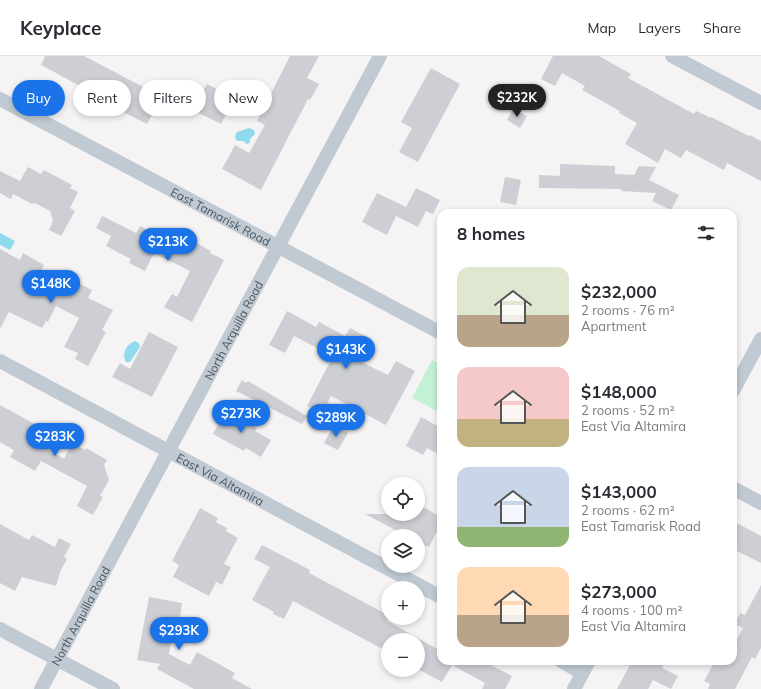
<!DOCTYPE html>
<html lang="en">
<head>
<meta charset="utf-8">
<style>
  :root { --surface:#fff; --page:#f7f7f7; --text:#2b2b33; --muted:#7c7c81; --line:#e1e1e2; --accent:#1a73e8 }
  body { margin:0; font-family:Mulish,sans-serif; background:var(--page); color:var(--text); height:100vh; display:flex; flex-direction:column; font-size:15px; white-space:nowrap }
  * { box-sizing:border-box; margin:0 }
  p { font-size:13px; color:var(--muted) }
  .icon { flex:none; width:22px; height:22px; fill:none; stroke:currentColor; stroke-width:2; stroke-linecap:round; stroke-linejoin:round }
  .map { position:relative; flex:1; overflow:hidden }
  .details { position:absolute; left:437px; top:153px; width:300px; height:456px; display:flex; flex-direction:column; background:var(--surface); border-radius:12px; box-shadow:0 2px 6px #0003 }
  .details>* { flex:none }
  .banner { position:absolute; left:12px; top:24px; width:365px; height:36px; display:flex; gap:8px }
  .controls { position:absolute; left:381px; top:421px; display:grid; gap:8px }
  .controls a { display:grid; place-items:center; width:44px; height:44px; border-radius:50%; background:var(--surface); box-shadow:0 2px 6px #0003; font-size:20px }
  .price { position:absolute; translate:-50% -34px; padding:0 9px; border-radius:14px; background:var(--accent); color:#fff; font-size:13px; line-height:26px; filter:drop-shadow(0 1px 2px #0008) }
  .price::after { content:''; position:absolute; left:50%; top:24px; width:12px; height:9px; margin-left:-6px; background:inherit; clip-path:polygon(0 0,100% 0,50% 100%) }
  .price.current { background:#222; color:#fff }
  ul { padding:0; list-style:none }
  li { display:flex; align-items:center; gap:12px; height:100px; padding:0 20px }
  li span { display:grid; place-items:center; flex:none; width:112px; height:80px; border-radius:12px; color:#555 }
  li>.icon { margin-inline-start:auto }
  span .icon { width:48px; height:48px; fill:#fffc; stroke-width:1 }
  li b { font-size:17px }
  h2 { display:flex; justify-content:space-between; align-items:center; height:48px; padding:0 20px; font-size:17px }
  .chip { padding:0 14px; border-radius:18px; background:var(--surface); box-shadow:0 2px 6px #0003; font-size:14px; line-height:36px }
  .chip.current { background:var(--accent); color:#fff }
  header { display:flex; align-items:center; gap:24px; box-sizing:border-box; height:56px; padding:0 20px; background:var(--surface); border-bottom:1px solid var(--line) }
  header strong { font-size:19px }
  nav { display:flex; gap:22px; margin-inline-start:auto; font-size:14px }
  .map>svg:first-child { display:block }
  .green { fill:#c3f1d5 }
  .water { fill:#90daee }
  .building { fill:#cdcfd5 }
  .lines { fill:none; stroke-linecap:round; stroke-linejoin:round }
  .street { stroke:#c1cad2; stroke-width:14 }
  .labels { text-anchor:middle; dominant-baseline:central; stroke-width:4; stroke-linejoin:round; paint-order:stroke }
  .street-label { font-size:12px; fill:#4a5661; stroke:#fff }
</style>
</head>
<body>
<header>
<strong>Keyplace</strong>
<nav><a>Map</a><a>Layers</a><a>Share</a></nav>
</header>
<div class="map">
<svg width="761" height="633" viewBox="0 0 761 633">
  <rect width="100%" height="100%" fill="#f5f3f3"/>
  <!-- green -->
  <path class="green" d="M432,304L441,309V357L412,342Z"/>
  <!-- water -->
  <path class="water" d="M249,72L254,74L255,78L250,83V87L246,88L244,85H238L236,84L235,80L237,76Z
    M0,177L15,185L10,194L0,189Z
    M135,285L139,287L140,291L130,306H126C121,297 127,288 135,285Z"/>
  <!-- building -->
  <path class="building" d="M45,0H84L149,34L150,31L163,39L147,68L96,42L97,39L41,9Z
    M290,0H319L307,22L319,28L310,44L308,43L261,134L222,113L235,89L249,97L265,69L257,65Z
    M553,0H599L631,18L628,22L694,58L696,55L711,62V61L749,80L750,79L761,85V125L727,107L724,114L686,94L681,102L665,93L658,107L625,88L637,67L619,57L620,55L582,34L585,30L562,17L555,30L541,23Z
    M431,12L460,28L418,106L399,96L412,72L401,66Z
    M207,28L226,38L224,43L230,46L228,50L230,51L221,68L195,55L194,57L176,47L183,34L199,42Z
    M513,53L527,60L520,72L507,64Z
    M560,108L615,110V118L634,119L639,110L656,111L649,124L679,139L671,154L652,145L656,137L621,135V133L539,132V119L560,120Z
    M28,111L41,118L44,114L72,129L70,132L78,136L70,152L75,155L61,180L49,174L53,165L50,155L35,147L32,148L13,138L11,143L0,137V115L20,125Z
    M505,121L521,124L516,149L500,146Z
    M416,132L440,144L433,158L426,155L418,171L396,160L387,179L362,166L377,137L406,151Z
    M102,160L136,177L140,170L148,174L149,171L186,189L189,183L211,195L210,197L224,204L192,266L164,251L172,238L177,241L190,215L156,198L155,200L153,199L145,215L129,207L131,203L106,190L111,180L96,172Z
    M0,193L20,204L23,197L44,209L34,229L56,241L66,221L92,234L88,242L113,254L102,274L106,276L88,310L75,303L78,297L64,291L79,262L56,250L48,266L46,265L42,272L9,256L0,273Z
    M287,255L316,271L319,266L345,280L350,272L367,281L355,303L388,319L396,305L415,315L386,369L331,340L322,358L307,350L333,300L294,280L285,297L269,289Z
    M149,276L178,291L152,341L112,321L120,307L130,313Z
    M242,324L246,327L248,325L307,360L302,368L236,335Z
    M0,349L44,373L36,387L64,403L72,387L85,394L86,392L107,404L104,409L109,424L100,440L103,441L93,459L77,450L87,430L41,405L35,415L10,401L14,394L0,386Z
    M226,354L257,372L255,375L271,384L261,401L246,392L244,395L213,378Z
    M421,361L441,372V400L427,392L423,399L406,390Z
    M334,369L348,377L338,394L324,387Z
    M418,448L441,461V468L429,491L418,486V480H407L365,458H418Z
    M200,452L218,462L216,466L227,472L226,475L238,482L224,508L231,511L222,529L216,526L209,540L173,521L179,509L172,505Z
    M733,465L761,480V507L733,493Z
    M0,468L29,484L32,479L55,491L59,482L71,488L64,501L67,503L60,516L56,530L22,521L15,535L0,527Z
    M262,489L310,514L309,517L388,559L389,562L387,565L441,595V605H483L512,620L505,633H482L485,627L452,609L442,626L418,613V584H388V596L293,545L284,563L273,558L274,556L252,544L270,511L254,503Z
    M761,529V592L755,603L752,601L735,633H708L710,628L704,625L715,605H733V591L743,572L735,568L740,557L745,559Z
    M149,541L182,547L179,569H174L169,598L190,609L197,596L235,617L232,622L252,633H194L157,613L160,608L137,604Z
    M632,605H666L662,612L678,620L671,633L653,624L648,633H617Z"/>
  <g class="lines">
    <!-- street -->
    <g class="street">
      <path d="M672,0L761,47"/>
      <path id="s1" d="M0,43L441,277"/>
      <path id="s2" d="M0,305L441,541"/>
      <path d="M733,335L761,283"/>
      <path d="M733,432L761,447"/>
      <path d="M0,573L113,633"/>
      <path d="M561,605L582,617"/>
      <path id="s3" d="M41,633L380,0"/>
      <path d="M574,633L589,605"/>
    </g>
  </g>
  <g class="labels">
    <!-- street labels -->
    <g class="street-label">
      <text stroke="none"><textPath href="#s1" startOffset="250">East Tamarisk Road</textPath></text>
      <text stroke="none"><textPath href="#s3" startOffset="407">North Arquilla Road</textPath></text>
      <text stroke="none"><textPath href="#s2" startOffset="250">East Via Altamira</textPath></text>
      <text stroke="none"><textPath href="#s3" startOffset="83">North Arquilla Road</textPath></text>
    </g>
  </g>
</svg>
<div class="controls">
<a><svg class="icon" aria-label="locate" viewBox="0 0 24 24"><circle cx="12" cy="12" r="6"/><path d="M12 2v4M12 18v4M2 12h4M18 12h4"/></svg></a>
<a><svg class="icon" aria-label="layers" viewBox="0 0 24 24"><path d="M12 4l9 5-9 5-9-5zM3 14l9 5 9-5"/></svg></a>
<a>+</a>
<a>−</a>
</div>
<b class="price current" style="left:517px;top:62px">$232K</b>
<b class="price" style="left:168px;top:206px">$213K</b>
<b class="price" style="left:51px;top:248px">$148K</b>
<b class="price" style="left:346px;top:314px">$143K</b>
<b class="price" style="left:241px;top:378px">$273K</b>
<b class="price" style="left:336px;top:382px">$289K</b>
<b class="price" style="left:55px;top:401px">$283K</b>
<b class="price" style="left:179px;top:595px">$293K</b>
<div class="banner">
<a class="chip current">Buy</a>
<a class="chip">Rent</a>
<a class="chip">Filters</a>
<a class="chip">New</a>
</div>
<section class="details">
<h2>8 homes<svg class="icon" aria-label="filters" viewBox="0 0 24 24"><path d="M4 7h16M4 17h16"/><circle cx="9" cy="7" r="2"/><circle cx="15" cy="17" r="2"/></svg></h2>
<ul>
<li><span style="background:linear-gradient(#dfe7d0 60%,#b9a48a 0)"><svg class="icon" aria-label="home" viewBox="0 0 24 24"><path d="M3 11l9-7 9 7M6 9v11h12V9"/></svg></span><div><b>$232,000</b><p>2 rooms · 76 m²</p><p>Apartment</p></div></li>
<li><span style="background:linear-gradient(#f6c9c9 65%,#c2b280 0)"><svg class="icon" aria-label="home" viewBox="0 0 24 24"><path d="M3 11l9-7 9 7M6 9v11h12V9"/></svg></span><div><b>$148,000</b><p>2 rooms · 52 m²</p><p>East Via Altamira</p></div></li>
<li><span style="background:linear-gradient(#c9d6e8 75%,#8fb573 0)"><svg class="icon" aria-label="home" viewBox="0 0 24 24"><path d="M3 11l9-7 9 7M6 9v11h12V9"/></svg></span><div><b>$143,000</b><p>2 rooms · 62 m²</p><p>East Tamarisk Road</p></div></li>
<li><span style="background:linear-gradient(#ffd9b3 60%,#b9a48a 0)"><svg class="icon" aria-label="home" viewBox="0 0 24 24"><path d="M3 11l9-7 9 7M6 9v11h12V9"/></svg></span><div><b>$273,000</b><p>4 rooms · 100 m²</p><p>East Via Altamira</p></div></li>
</ul>
</section>
</div>
</body>
</html>
